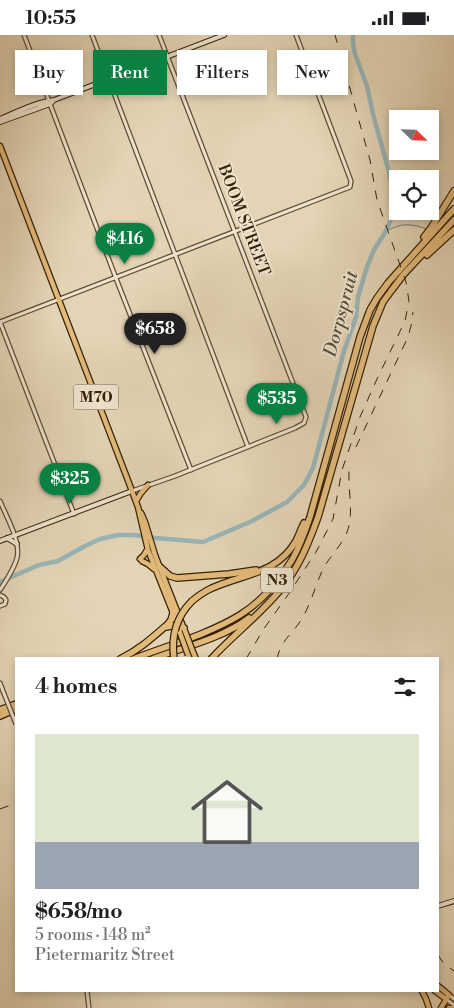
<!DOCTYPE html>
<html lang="en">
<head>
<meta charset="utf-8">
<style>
  :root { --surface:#fff; --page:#f6f6f6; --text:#202124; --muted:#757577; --accent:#0b8043 }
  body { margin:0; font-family:"Libre Bodoni",serif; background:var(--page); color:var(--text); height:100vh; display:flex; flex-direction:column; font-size:19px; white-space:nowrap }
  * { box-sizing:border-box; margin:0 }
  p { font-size:16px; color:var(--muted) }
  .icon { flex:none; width:28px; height:28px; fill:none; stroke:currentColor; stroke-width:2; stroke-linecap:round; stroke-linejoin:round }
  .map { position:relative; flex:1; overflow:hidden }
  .side { position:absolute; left:15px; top:622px; width:424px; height:335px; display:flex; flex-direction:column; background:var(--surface); border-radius:0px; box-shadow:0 2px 8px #0003 }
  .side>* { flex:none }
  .banner { position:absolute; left:15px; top:15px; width:425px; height:45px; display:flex; gap:10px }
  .needle { width:32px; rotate:113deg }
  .fabs { position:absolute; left:389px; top:75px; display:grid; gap:10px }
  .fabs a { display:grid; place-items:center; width:50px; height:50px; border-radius:0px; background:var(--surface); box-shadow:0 2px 8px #0003; font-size:25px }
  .price { position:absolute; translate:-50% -42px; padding:0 11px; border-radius:18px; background:var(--accent); color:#fff; font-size:16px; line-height:32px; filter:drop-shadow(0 1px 2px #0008) }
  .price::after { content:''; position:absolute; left:50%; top:30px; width:15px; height:11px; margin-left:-8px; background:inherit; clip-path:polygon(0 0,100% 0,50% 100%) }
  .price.on { background:#222; color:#fff }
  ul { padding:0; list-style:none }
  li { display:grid; align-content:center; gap:10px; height:265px; padding:0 20px }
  li span { display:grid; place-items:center; height:155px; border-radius:0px; color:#555 }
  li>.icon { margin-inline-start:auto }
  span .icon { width:90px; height:90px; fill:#fffc; stroke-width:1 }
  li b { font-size:21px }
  h2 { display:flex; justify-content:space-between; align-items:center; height:60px; padding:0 20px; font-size:21px }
  .tag { padding:0 18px; border-radius:0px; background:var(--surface); box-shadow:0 2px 8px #0003; font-size:18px; line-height:45px }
  .tag.on { background:var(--accent); color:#fff }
  .status { display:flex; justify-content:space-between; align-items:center; height:35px; padding:0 25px; background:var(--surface); direction:ltr }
  .status svg { height:14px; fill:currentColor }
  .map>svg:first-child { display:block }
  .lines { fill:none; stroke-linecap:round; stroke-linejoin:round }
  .stream { stroke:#717a71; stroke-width:1 }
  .river { stroke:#99b5b8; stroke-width:4.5 }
  .tertiary-casing { stroke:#604e32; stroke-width:5.5 }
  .secondary-casing { stroke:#352106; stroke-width:6 }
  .primary-casing { stroke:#352106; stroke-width:7 }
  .motorway-casing { stroke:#352106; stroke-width:8 }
  .tertiary { stroke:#ede3cf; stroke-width:3 }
  .secondary { stroke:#ede3cf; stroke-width:4 }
  .primary { stroke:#e2ba7a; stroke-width:4.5 }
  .motorway { stroke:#e2ba7a; stroke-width:5.5 }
  .rail { stroke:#352106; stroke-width:1; stroke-dasharray:9 9; stroke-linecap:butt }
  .tertiary-bridge-casing { stroke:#604e32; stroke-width:5.5; stroke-linecap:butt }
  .primary-bridge-casing { stroke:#352106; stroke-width:7; stroke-linecap:butt }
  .motorway-bridge-casing { stroke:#352106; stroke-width:8; stroke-linecap:butt }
  .tertiary-bridge { stroke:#ede3cf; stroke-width:3 }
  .primary-bridge { stroke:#e2ba7a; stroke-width:4.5 }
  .motorway-bridge { stroke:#e2ba7a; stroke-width:5.5 }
  .labels { text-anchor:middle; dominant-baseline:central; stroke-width:4; stroke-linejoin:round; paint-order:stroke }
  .shield { fill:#ede3cf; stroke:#6c5b42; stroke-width:1 }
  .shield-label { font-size:15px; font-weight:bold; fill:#352106 }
  .street-label { font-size:16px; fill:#352106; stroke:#ede3cf }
  .water-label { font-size:18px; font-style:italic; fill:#534d3b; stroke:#ede3cf }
</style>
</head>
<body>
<div class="status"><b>10:55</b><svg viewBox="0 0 49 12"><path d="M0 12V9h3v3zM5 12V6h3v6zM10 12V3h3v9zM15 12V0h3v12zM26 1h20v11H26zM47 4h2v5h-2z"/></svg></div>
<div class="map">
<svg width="454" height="973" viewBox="0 0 454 973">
  <rect width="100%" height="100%" fill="#e3d4b5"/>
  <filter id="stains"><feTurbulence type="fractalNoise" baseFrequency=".004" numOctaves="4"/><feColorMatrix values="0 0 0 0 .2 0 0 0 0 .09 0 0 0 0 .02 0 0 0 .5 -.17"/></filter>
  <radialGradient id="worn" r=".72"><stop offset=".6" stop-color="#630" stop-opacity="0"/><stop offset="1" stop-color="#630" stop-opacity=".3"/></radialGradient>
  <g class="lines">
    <!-- stream -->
    <path class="stream" d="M386,196C402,188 410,188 427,194"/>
    <!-- river -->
    <path class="river" d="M0,547L39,530L58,526L85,511L100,504L118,500H134L155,503L203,507L252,486L287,467L304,450L313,433L344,316L356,282L358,262L367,232L374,215L386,196L393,180L395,170L389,137L373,79L367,51L355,19L353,9V0"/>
    <!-- tertiary casing -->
    <g class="tertiary-casing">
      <path id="tertiary" d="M24,0L49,66
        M92,0L248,412
        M50,69L117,246L191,435
        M0,287L350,152L351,146L296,0
        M0,287L74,479
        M132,456L175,441L295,393L304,388L306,382L159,0
        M0,466C6,481 21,506 17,523C14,534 6,546 0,555
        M0,560L4,562L6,565L5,569L0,571
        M0,648L3,656
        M87,956L89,973
        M449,960L454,964
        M446,964L454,970"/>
    </g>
    <!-- secondary casing -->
    <g class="secondary-casing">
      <path id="secondary" d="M0,84C17,77 36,67 54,65L224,0
        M0,87L50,69L53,66
        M7,503L17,509
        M0,506L132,456
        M438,871L454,866"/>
    </g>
    <!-- primary casing -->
    <g class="primary-casing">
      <path id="primary" d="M0,111L132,456L138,472L148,515L173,578L180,598
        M136,466L141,458L148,450
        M141,478L145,487L155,520L184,594
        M140,524L144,520L147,515
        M142,526L148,529L154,534
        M193,617L196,624
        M438,951L449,960L441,973
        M422,956L426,964L429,973
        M435,956L446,964
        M449,973H454"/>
    </g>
    <!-- motorway casing -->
    <g class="motorway-casing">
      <path id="motorway" d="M424,202L431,193L454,156
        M427,220L454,195
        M160,532L170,541L177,543L229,539L256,535
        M192,566C197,562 202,558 208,555C239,539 276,541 296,506C299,500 301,494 304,488
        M166,592L177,590L184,593
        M120,624C139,615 153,602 168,589L171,585L173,578
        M133,624C167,611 209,599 240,580C261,567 279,546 292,525C300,511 305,497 310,482L360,302L370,275L377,263L388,248L454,174
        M152,624C184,612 223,603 249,583
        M211,624C234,599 261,579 282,553C299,532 309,507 318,482L373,291L383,267L391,256L404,239L454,185
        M0,675L16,669
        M0,681L16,674"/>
    </g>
    <!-- tertiary -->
    <use href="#tertiary" class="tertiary"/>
    <!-- secondary -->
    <use href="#secondary" class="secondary"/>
    <!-- primary -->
    <use href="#primary" class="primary"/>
    <!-- motorway -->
    <use href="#motorway" class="motorway"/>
    <!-- rail -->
    <path class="rail" d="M356,412L408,302L411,291L413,277
      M246,624L263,595L290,557L316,517L333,484L342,435L360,382L377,344L405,286L409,266L406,247L377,165L370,125L335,0
      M277,624C281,604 294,598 303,582C312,566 316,548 324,532C331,520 342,510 347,497C355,478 346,449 350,428
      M0,774L16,768
      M438,920L444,929L454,936"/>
    <!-- tertiary-bridge casing -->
    <g class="tertiary-bridge-casing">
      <path id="tertiary-bridge" d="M3,656L16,689"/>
    </g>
    <!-- primary-bridge casing -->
    <g class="primary-bridge-casing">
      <path id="primary-bridge" d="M185,596L193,617
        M180,598L188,620"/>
    </g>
    <!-- motorway-bridge casing -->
    <g class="motorway-bridge-casing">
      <path id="motorway-bridge" d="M174,624C171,602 176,582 192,566"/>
    </g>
    <!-- tertiary-bridge -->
    <use href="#tertiary-bridge" class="tertiary-bridge"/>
    <!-- primary-bridge -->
    <use href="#primary-bridge" class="primary-bridge"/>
    <!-- motorway-bridge -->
    <use href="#motorway-bridge" class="motorway-bridge"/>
  </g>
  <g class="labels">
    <!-- shield labels -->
    <g class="shield">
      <rect x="73.5" y="349.5" width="45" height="25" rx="4"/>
      <rect x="261" y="532.5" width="32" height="25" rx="4"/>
    </g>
    <g class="shield-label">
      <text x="96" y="362">M70</text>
      <text x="277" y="545">N3</text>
    </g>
    <!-- street labels -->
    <g class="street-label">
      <text transform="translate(244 185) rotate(69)">BOOM STREET</text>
    </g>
    <!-- water labels -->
    <g class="water-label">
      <text transform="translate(341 279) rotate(-75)">Dorpspruit</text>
    </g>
  </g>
  <rect width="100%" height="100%" filter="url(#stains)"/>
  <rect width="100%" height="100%" fill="url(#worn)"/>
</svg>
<div class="fabs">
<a><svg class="needle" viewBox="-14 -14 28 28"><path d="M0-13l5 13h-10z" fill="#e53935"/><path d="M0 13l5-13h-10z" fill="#757577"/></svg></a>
<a><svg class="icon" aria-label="locate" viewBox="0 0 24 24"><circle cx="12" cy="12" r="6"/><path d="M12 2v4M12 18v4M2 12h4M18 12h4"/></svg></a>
</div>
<b class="price" style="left:125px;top:230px">$416</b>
<b class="price on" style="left:155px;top:320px">$658</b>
<b class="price" style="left:277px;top:390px">$535</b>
<b class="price" style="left:70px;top:470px">$325</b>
<div class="banner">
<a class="tag">Buy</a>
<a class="tag on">Rent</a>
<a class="tag">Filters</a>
<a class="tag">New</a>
</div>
<section class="side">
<h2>4 homes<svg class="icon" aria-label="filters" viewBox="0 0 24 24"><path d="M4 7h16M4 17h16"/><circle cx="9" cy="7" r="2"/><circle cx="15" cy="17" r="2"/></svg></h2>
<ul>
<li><span style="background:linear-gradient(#dfe7d0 70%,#9aa5b1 0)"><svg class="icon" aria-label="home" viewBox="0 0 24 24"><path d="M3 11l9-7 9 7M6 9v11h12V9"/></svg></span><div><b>$658/mo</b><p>5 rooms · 148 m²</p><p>Pietermaritz Street</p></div></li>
</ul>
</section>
</div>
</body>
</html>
